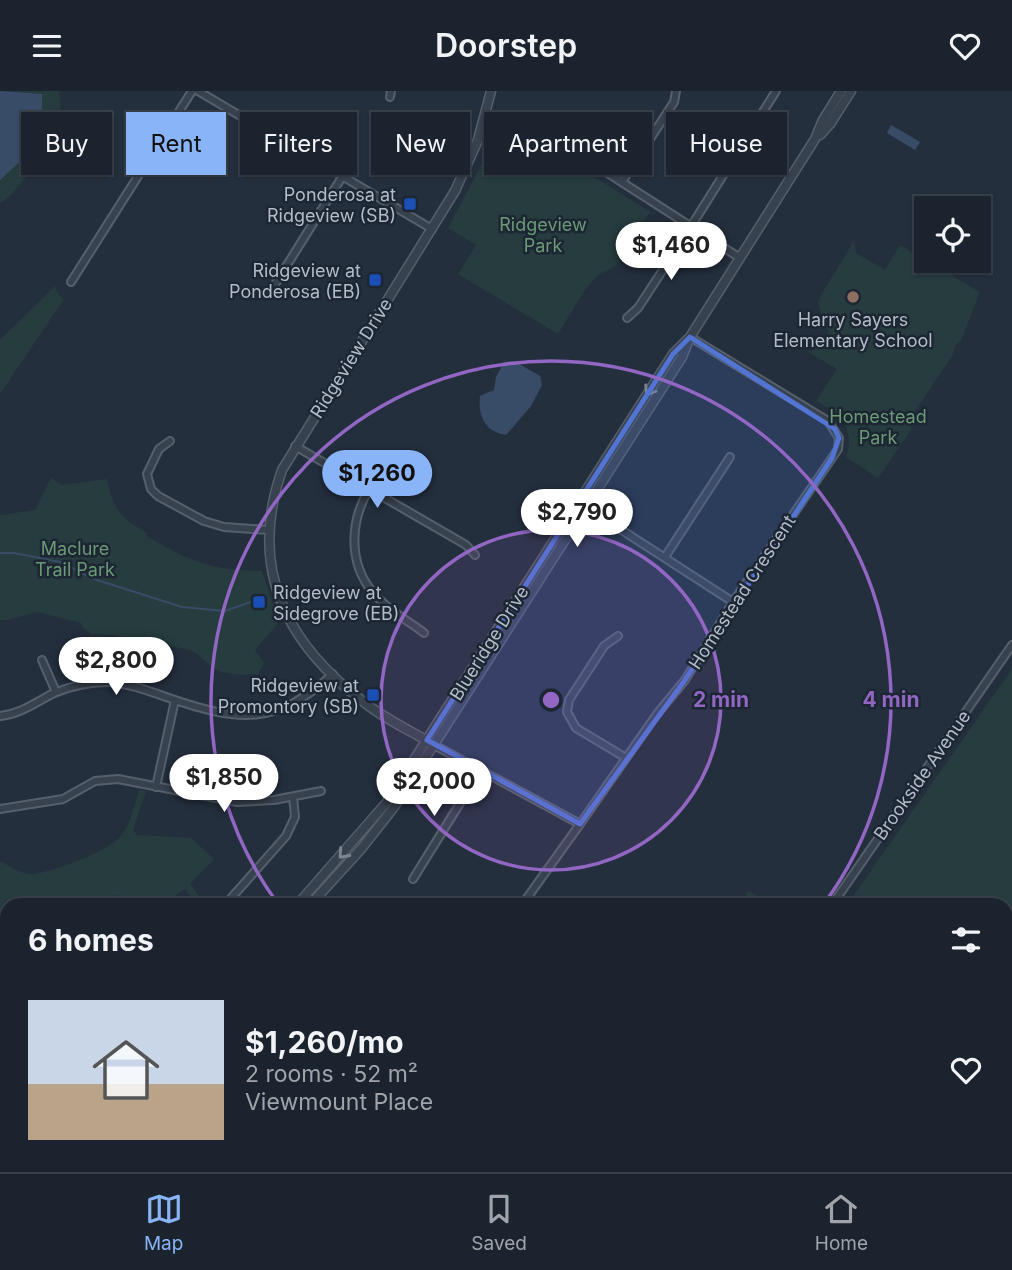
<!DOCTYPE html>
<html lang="en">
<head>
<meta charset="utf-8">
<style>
  :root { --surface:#1b232e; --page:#242b36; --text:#f1f3f6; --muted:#a0a4aa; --line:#39404a; --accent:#8ab4f8 }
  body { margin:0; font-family:Inter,sans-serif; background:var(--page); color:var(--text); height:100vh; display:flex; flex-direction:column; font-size:26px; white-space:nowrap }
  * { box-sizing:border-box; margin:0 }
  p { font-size:23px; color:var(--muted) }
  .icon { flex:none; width:38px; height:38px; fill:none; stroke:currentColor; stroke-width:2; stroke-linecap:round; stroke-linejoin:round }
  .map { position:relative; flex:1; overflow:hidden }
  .side { position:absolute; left:0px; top:807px; width:1013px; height:275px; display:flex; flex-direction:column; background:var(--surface); border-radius:21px 21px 0 0; box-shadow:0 2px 5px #0004,0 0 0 2px var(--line) }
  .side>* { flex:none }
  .hud { position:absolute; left:21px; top:21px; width:971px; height:63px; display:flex; gap:14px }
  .fabs { position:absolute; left:914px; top:105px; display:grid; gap:14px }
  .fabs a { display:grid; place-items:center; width:77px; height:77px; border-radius:0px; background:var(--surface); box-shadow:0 2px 5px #0004,0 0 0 2px var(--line); font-size:35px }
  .price { position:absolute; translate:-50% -60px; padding:0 16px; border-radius:24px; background:#fff; color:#222; font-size:23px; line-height:46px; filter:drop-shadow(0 2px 4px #0008) }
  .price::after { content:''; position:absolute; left:50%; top:42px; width:21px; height:16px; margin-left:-10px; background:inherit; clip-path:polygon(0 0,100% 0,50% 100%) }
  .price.active { background:var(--accent); color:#111 }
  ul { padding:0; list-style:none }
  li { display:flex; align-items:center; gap:21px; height:175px; padding:0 28px }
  li span { display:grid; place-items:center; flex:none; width:196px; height:140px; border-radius:0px; color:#555 }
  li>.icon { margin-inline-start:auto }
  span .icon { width:84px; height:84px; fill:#fffc; stroke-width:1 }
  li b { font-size:30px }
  h2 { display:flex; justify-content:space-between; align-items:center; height:84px; padding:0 28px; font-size:30px }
  .pill { padding:0 24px; border-radius:0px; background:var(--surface); box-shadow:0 2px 5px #0004,0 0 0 2px var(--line); font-size:24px; line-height:63px }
  .pill.active { background:var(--accent); color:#111 }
  header { display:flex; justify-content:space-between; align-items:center; height:91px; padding:0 28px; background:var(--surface); font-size:32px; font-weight:600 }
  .menu { display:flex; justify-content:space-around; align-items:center; height:98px; border-top:2px solid var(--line); background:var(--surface); font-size:19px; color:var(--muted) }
  .menu a { display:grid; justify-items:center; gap:4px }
  .menu .active { color:var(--accent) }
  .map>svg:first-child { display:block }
  .green { fill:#263c3f }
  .water { fill:#394c67 }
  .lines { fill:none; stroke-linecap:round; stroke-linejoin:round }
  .stream { stroke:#394c67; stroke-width:2 }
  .minor-casing { stroke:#565f6c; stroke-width:10 }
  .tertiary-casing { stroke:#565f6c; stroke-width:11 }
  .minor { stroke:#38414e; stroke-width:6 }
  .tertiary { stroke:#38414e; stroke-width:8 }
  .oneway { stroke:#7c8592 }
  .marked { fill:#5274d3; fill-opacity:0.2; stroke:#5274d3; stroke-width:5; stroke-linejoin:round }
  .ring { fill:none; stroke:#9266c3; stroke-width:3.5 }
  .transit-dot { fill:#1a4fb4; stroke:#1d2633; stroke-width:2.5 }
  .education-dot { fill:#8d6e63; stroke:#1d2633; stroke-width:2.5 }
  .labels { text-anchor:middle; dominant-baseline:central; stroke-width:5; stroke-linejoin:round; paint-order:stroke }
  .poi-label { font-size:18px; fill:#b4bcc9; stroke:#1d2633; text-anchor:end }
  .park-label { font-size:18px; fill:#6b9a76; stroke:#1d2633 }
  .street-label { font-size:18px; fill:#b4bcc9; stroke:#1d2633 }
  .centre { fill:#9266c3; stroke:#1d2633; stroke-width:3.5 }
  .ring-label { font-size:21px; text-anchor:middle; font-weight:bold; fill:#9266c3; stroke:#1d2633; stroke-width:5; stroke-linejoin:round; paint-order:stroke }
</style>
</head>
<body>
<header><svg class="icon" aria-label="menu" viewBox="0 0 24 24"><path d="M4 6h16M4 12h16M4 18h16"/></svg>Doorstep<svg class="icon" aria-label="heart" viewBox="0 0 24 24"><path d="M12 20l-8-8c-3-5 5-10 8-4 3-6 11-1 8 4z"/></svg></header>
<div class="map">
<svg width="1012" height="1081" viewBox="0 0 1012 1081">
  <rect width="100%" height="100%" fill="#242f3e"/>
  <!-- green -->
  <path class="green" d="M0,0H59L64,51C39,56 24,99 0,112Z
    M567,65L577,75L650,121L617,174L598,184L584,200L558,243L458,183L476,154L448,137L483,71L511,82Z
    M854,150L856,162L885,179L900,154L980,201L961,250L956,253L952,265L911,326V339L878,387L846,366C856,337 839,323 816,310L837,278L808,261L813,259L817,252L820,254L829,240L823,235L827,229L822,225L818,212L821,204Z
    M55,195L58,203L64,208L0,303V249Z
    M51,387L62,394L107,388C113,419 121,427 147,442L146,445C191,471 210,479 262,480L279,531L255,559L264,572L258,583C243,584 224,585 212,576C203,570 201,564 190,559L113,544L91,543L83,537L81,532L37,521L7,529H0V424L35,419Z
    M1012,578V913L1006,922V814H847Z
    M139,699L146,700L133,739L137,744L191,747L214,768L190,793L206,814H198L185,798C157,818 147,815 116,804L111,814H7V873L0,872V770C8,774 21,783 30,783C49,783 109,760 121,745C131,734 134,713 139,699Z
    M748,800L776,814H743Z
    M0,893L7,894V967L4,951L0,943Z
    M1006,937L1012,940V1081H576L575,1075L1006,1074Z
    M7,973V1043L0,1050V982Z
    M408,1074H569L570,1081H404Z
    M67,1075H163L167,1081H74Z"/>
  <!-- water -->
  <path class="water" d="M0,0L42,3V50L0,89Z
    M891,34L920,51L915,59L887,42Z
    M514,270L540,285L542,294L531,315L506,344C485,341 478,325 480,305L494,299L496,286L504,271Z"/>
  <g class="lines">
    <!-- stream -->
    <path class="stream" d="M0,462H14L60,471L94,488L182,516L225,520L251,511
      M1006,847L1012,843
      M938,1074L942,1081"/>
    <!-- minor casing -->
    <g class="minor-casing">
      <path id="minor" d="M198,0L432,138
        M390,6L391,0
        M579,28C569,41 566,50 578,63L740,167
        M622,91L674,11L676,0
        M71,191L192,0
        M272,198L342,86
        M627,227L638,217L685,145L776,0
        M170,350L159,358L147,383L151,398L158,405L204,430L224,436L268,439
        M295,355L466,454L475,464
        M369,398C348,434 348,479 380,509C393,522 410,531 424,542
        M586,416L733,511
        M665,466L730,366
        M618,545L604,555L569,609L567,621L576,637L626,667
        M42,569L56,601
        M0,625C21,623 36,611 54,602C69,596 90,591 107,591C128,592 149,600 169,607C239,631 276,635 333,583
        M434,654L580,733L657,623L685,589L733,511L832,367L838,358L839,347L828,330L690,246
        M156,696L175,609
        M0,718L63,708L95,690L118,688L237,711L274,709L321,700
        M413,788L480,680
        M225,814L286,745L295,726L293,706
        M522,814L580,733
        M832,814L1012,554
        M0,1070L9,1081"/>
    </g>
    <!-- tertiary casing -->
    <g class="tertiary-casing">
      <path id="tertiary" d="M820,44L830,33L851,0
        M434,654C413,641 389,630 369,615C287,555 247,479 282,379L455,100L478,49L491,0
        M297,814L387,711L673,263L688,248
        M310,814L361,758L394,716L682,266L690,246L815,48L823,29L841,0
        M0,878L7,879
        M0,887L7,888"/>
    </g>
    <!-- minor -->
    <use href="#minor" class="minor"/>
    <!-- tertiary -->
    <use href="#tertiary" class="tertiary"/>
  </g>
  <!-- one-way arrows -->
  <defs><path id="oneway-chevron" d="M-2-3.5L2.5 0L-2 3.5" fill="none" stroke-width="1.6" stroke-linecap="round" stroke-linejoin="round" transform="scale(1.75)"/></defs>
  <g class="oneway">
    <use href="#oneway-chevron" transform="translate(649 300) rotate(122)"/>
    <use href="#oneway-chevron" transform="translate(343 763) rotate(132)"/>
  </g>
  <!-- marked area -->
  <path class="marked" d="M690,246L835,338L839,347L832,367L685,589L580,733L427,649L673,263Z"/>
  <!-- distance rings -->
  <circle cx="551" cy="609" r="170" fill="#9266c3" fill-opacity=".12"/>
  <g class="ring">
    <circle cx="551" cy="609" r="170"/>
    <path d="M279 814A340 340 0 1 1 823 814"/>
  </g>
  <!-- markers -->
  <g class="transit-dot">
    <rect x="403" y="106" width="14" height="14" rx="3.5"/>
    <rect x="368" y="182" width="14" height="14" rx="3.5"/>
    <rect x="252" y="504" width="14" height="14" rx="3.5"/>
    <rect x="366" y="597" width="14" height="14" rx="3.5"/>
  </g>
  <circle class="education-dot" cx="853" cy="206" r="7"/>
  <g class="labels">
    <!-- poi labels -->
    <g class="poi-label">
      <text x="396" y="103">Ponderosa at<tspan x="396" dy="21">Ridgeview (SB)</tspan></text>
      <text x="361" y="179">Ridgeview at<tspan x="361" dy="21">Ponderosa (EB)</tspan></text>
      <text x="853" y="228" text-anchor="middle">Harry Sayers<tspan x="853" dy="21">Elementary School</tspan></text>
      <text x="273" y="501" text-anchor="start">Ridgeview at<tspan x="273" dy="21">Sidegrove (EB)</tspan></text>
      <text x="359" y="594">Ridgeview at<tspan x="359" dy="21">Promontory (SB)</tspan></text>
    </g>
    <!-- park labels -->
    <g class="park-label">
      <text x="543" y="133">Ridgeview<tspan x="543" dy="21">Park</tspan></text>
      <text x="878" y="325">Homestead<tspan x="878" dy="21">Park</tspan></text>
      <text x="75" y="457">Maclure<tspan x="75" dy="21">Trail Park</tspan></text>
    </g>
    <!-- street labels -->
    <g class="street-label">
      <text transform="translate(351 267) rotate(-58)">Ridgeview Drive</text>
      <text transform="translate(742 501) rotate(-57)">Homestead Crescent</text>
      <text transform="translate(489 552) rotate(-58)">Blueridge Drive</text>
      <text transform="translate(922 684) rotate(-55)">Brookside Avenue</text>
    </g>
  </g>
  <circle cx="551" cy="609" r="10" class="centre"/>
  <g class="ring-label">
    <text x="721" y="616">2 min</text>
    <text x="891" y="616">4 min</text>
  </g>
</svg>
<div class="fabs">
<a><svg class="icon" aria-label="locate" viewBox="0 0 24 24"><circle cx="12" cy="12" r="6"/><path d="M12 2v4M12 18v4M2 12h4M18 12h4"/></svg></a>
</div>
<b class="price" style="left:671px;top:191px">$1,460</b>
<b class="price active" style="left:377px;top:419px">$1,260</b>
<b class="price" style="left:577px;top:458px">$2,790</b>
<b class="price" style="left:116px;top:606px">$2,800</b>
<b class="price" style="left:224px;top:723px">$1,850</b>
<b class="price" style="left:434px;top:727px">$2,000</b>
<div class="hud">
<a class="pill">Buy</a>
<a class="pill active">Rent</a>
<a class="pill">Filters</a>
<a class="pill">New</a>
<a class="pill">Apartment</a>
<a class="pill">House</a>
</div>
<section class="side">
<h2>6 homes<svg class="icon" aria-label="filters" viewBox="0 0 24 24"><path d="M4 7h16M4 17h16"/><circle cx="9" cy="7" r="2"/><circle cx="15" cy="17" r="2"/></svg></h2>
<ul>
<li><span style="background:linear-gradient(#c9d6e8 60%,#b9a48a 0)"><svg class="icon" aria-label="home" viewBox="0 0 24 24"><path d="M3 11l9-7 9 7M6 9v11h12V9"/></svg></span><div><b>$1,260/mo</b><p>2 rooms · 52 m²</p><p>Viewmount Place</p></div><svg class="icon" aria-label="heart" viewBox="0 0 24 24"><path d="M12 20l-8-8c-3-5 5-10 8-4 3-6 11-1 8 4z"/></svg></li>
</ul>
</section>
</div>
<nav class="menu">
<a class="active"><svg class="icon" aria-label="map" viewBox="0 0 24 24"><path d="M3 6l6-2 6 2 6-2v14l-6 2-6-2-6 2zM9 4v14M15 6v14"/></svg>Map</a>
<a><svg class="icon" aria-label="saved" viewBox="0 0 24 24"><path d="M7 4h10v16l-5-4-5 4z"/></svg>Saved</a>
<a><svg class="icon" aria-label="home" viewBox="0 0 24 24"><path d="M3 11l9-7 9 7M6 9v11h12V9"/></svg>Home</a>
</nav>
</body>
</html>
